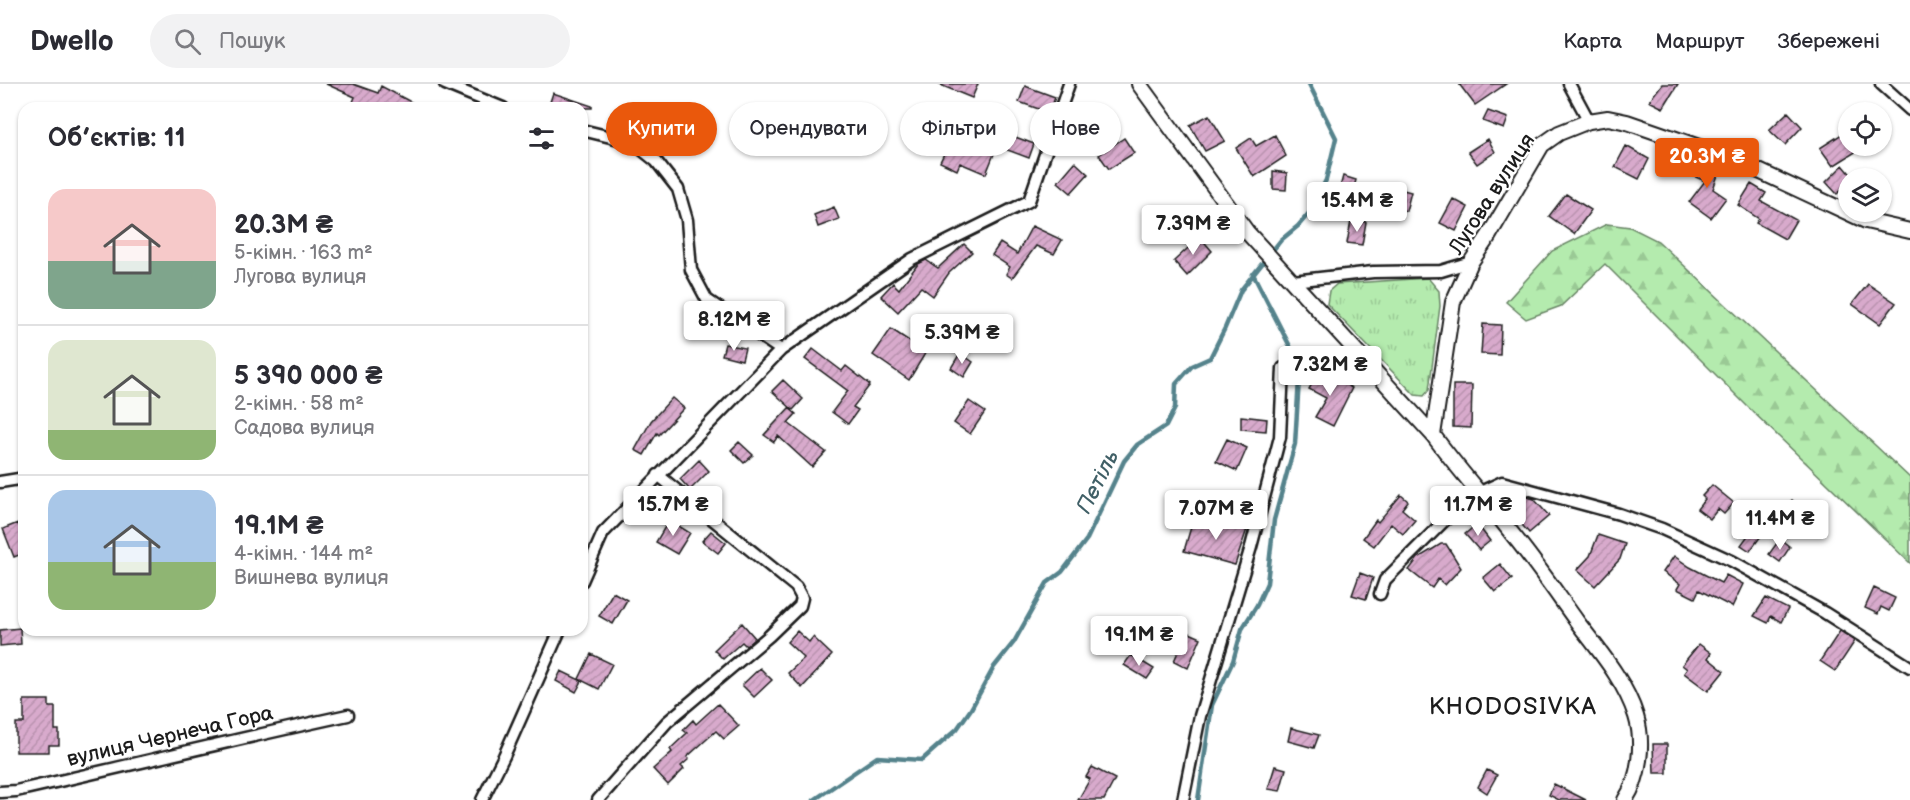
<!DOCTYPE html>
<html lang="uk">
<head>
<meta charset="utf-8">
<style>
  :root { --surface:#fff; --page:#f2f2f3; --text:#2b2b33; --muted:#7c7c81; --line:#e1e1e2; --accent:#ea580c }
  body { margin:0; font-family:"Balsamiq Sans",sans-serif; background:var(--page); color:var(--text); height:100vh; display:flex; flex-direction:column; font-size:22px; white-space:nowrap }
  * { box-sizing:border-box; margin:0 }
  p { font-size:20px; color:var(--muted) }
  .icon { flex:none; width:33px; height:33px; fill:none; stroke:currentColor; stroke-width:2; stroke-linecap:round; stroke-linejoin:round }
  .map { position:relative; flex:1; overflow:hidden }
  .side { position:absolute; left:18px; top:18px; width:570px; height:534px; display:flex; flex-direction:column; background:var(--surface); border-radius:18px; box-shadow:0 2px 4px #0004 }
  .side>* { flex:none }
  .hud { position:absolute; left:606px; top:18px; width:570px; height:54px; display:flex; gap:12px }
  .controls { position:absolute; left:1838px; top:18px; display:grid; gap:12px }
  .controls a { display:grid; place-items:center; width:54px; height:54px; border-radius:50%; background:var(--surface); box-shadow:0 2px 4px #0004; font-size:30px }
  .price { position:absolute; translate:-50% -51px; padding:0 14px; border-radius:6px; background:#fff; color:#222; font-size:20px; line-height:39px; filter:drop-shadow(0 2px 3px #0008) }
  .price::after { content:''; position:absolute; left:50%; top:36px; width:18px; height:14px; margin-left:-9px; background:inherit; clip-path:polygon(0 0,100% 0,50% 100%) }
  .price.selected { background:var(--accent); color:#fff }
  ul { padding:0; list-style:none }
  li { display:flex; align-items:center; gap:18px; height:150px; padding:0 30px }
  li+li { border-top:2px solid var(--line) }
  li span { display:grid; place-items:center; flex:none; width:168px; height:120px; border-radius:18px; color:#555 }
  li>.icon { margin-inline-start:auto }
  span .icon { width:72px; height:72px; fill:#fffc; stroke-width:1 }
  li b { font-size:26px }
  h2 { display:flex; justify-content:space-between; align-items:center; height:72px; padding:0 30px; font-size:26px }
  .pill { padding:0 21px; border-radius:27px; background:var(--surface); box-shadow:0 2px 4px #0004; font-size:21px; line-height:54px }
  .pill.selected { background:var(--accent); color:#fff }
  header { display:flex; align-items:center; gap:36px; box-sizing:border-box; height:84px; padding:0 30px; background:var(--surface); border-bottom:2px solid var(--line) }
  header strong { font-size:28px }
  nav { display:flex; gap:33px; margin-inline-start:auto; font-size:21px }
  .search { width:420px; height:54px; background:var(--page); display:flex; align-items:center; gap:15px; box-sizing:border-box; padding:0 21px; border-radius:33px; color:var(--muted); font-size:22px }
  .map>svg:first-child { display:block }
  .forest { fill:url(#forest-firs); stroke:#688465; stroke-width:1.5 }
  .park { fill:url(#park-tufts); stroke:#688465; stroke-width:1.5 }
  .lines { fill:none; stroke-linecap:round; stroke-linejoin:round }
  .stream { stroke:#54838c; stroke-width:4.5 }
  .building { fill:url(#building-hatch); stroke:#1c1c1c; stroke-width:1.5 }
  .minor-casing { stroke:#1c1c1c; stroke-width:15 }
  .tertiary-casing { stroke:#1c1c1c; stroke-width:18 }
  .minor { stroke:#fff; stroke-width:10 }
  .tertiary { stroke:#fff; stroke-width:14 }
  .labels { text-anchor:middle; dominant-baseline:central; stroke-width:4.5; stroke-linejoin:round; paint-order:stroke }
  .street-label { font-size:21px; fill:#1c1c1c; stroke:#fff }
  .water-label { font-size:22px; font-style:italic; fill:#416067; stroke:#fff }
  .quarter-label { font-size:24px; letter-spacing:1.5px; fill:#1c1c1c; stroke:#fff }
</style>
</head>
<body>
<header>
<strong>Dwello</strong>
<div class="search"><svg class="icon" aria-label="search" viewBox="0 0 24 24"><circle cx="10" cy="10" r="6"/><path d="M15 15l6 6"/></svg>Пошук</div>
<nav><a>Карта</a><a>Маршрут</a><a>Збережені</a></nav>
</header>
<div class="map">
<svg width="1910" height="716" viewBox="0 0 1910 716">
  <defs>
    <pattern id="forest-firs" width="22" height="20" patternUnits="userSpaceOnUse" patternTransform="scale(1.5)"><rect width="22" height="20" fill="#b4ebae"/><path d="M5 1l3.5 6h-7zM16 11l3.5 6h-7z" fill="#9ac995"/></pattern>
    <pattern id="park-tufts" width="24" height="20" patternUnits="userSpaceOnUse" patternTransform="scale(1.5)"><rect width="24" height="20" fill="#b4ebae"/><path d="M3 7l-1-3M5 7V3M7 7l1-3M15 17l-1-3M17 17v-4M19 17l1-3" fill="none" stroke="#9ac995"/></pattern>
    <pattern id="building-hatch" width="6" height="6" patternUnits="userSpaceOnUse" patternTransform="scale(1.5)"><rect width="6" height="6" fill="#d8aacc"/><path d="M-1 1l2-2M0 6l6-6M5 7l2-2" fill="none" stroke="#b992af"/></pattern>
  </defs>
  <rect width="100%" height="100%" fill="#fff"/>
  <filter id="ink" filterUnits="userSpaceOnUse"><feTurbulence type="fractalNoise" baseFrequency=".0167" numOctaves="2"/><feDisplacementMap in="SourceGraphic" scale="12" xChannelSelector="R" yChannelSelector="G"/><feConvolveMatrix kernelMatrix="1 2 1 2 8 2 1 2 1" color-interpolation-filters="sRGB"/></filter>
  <g filter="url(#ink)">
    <!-- forest -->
    <path class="forest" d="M1607,140L1630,143L1658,157L1910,394V479L1750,325L1605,180L1561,222L1526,235L1506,218L1552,167Z"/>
    <!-- park -->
    <path class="park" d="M1428,194L1439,207L1440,222L1429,306L1424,312L1415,311L1327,220L1329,207L1337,200Z"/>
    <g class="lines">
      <!-- stream -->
      <path class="stream" d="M814,716L877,673L922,676L957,645L971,625L994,583L1014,558L1047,499L1062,488L1087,455L1124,377L1137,361L1166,342L1175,324L1176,300L1192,282L1210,274L1225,244L1241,206L1281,156L1298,142L1310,128L1326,96L1336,54L1309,0
        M1198,716L1212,621L1233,577L1242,545L1257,521L1267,499L1274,436L1295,360L1299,295L1297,276L1253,190"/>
    </g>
    <!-- building -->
    <path class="building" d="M326,0H353L378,9L381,2L422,24H370L353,18L355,13Z
      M938,0H978L972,14Z
      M1459,0H1506L1475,21Z
      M1662,0H1678L1663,24L1649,17Z
      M1025,2L1055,13L1050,29L1019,18Z
      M553,9L592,22V24H548Z
      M1488,27L1508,34L1504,45L1483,37Z
      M1788,28L1802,43L1785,61L1769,46Z
      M1209,31L1225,57L1205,67L1190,41Z
      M1848,46V62H1865L1833,82L1820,64Z
      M1002,48L1034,60L1029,74L997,62Z
      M1275,51L1286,72L1254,93L1236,64L1251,54L1256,62Z
      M952,53L994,70L986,90L960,79L957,86L940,78Z
      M1124,54L1134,69L1109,85L1099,71Z
      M1488,55L1495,68L1477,80L1468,68Z
      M1626,62L1649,75L1639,95L1615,83Z
      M1694,77L1714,86L1718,79L1722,80L1713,105L1726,114L1711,134L1689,118L1705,97L1689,90Z
      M1075,78L1088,90L1071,109L1058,98Z
      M1843,81L1854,94H1848V100L1837,110L1826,98Z
      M1273,87L1287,89L1286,106L1273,105Z
      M1343,92L1356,96L1351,114L1338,111Z
      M1751,100L1766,109L1761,117L1796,136L1785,155L1756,139L1759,135L1738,121Z
      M1388,102L1411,108L1406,127L1383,121Z
      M1566,110L1591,126L1574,150L1549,132Z
      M1453,115L1468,123L1456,147L1440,139Z
      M834,123L839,135L818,143L814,131Z
      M1351,137L1366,138L1362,161L1347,159Z
      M1032,142L1062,156L1054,170L1036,162L1012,194L1006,190L1010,183L992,171L1000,159L1017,170Z
      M1200,153L1212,167L1187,192L1174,177Z
      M964,160L972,168L949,189L933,212L921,203L898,228L881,212L893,199L899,205L918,180L926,176L938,184Z
      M1868,200L1896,219L1880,240L1852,220Z
      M1483,240L1501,241L1500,271L1481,270Z
      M891,245L926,268L909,296L873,271Z
      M725,260L745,264L742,276L722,271Z
      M813,265L842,287L846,282L870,301L853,323L858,326L848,340L832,328L848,307L805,275Z
      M960,269L973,278L964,293L951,284Z
      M1320,286L1352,304L1333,342L1315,333L1326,314L1309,305Z
      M783,296L803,315L793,326L772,307Z
      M1453,301H1472L1471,344L1453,343Z
      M672,314L684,324L659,351L657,349L644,371L635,366L651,337Z
      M969,317L985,328L970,350L954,339Z
      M789,324L796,330L788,339L826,368L812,383L778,352L774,358L764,351Z
      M1241,332L1267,335L1266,347L1241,345Z
      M1227,355L1247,364L1237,387L1216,377Z
      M739,358L753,371L744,379L731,366Z
      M699,376L709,387L690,406L680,395Z
      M1712,401L1734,419L1724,430L1718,425L1710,435L1697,425L1705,415L1702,412Z
      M1401,411L1408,417L1402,425L1415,436L1403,450L1391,440L1374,462L1363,454L1376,436L1378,438Z
      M1527,413L1534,415L1549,432L1529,449L1510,427Z
      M1792,416L1811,432L1800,445L1781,428Z
      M1221,434L1247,445L1235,481L1184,467L1193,436L1217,444Z
      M669,436L690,449L677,470L656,458Z
      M18,439L24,453V469L14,473L3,445Z
      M1477,440L1490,457L1479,466L1465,450Z
      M1752,446L1761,452L1750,467L1741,461Z
      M711,447L726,459L718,469L702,457Z
      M1598,451L1625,460L1620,475L1595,502L1577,486L1590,472Z
      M1780,455L1790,463L1780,478L1769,470Z
      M1441,460H1446L1461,484L1445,501L1438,495L1432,504L1409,486L1418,474Z
      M1674,472L1690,483L1721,499L1726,491L1743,500L1732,523L1699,506L1695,514L1677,505L1680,500L1663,488Z
      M1500,480L1512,495L1495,508L1483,494Z
      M1360,489L1373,494L1366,515L1352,511Z
      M1874,504L1895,514L1889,527L1881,523L1878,530L1865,524Z
      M613,508L627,516L613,540L599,532Z
      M1766,514L1788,525L1781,538L1771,532L1768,539L1754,532Z
      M742,539L755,554L746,562L742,558L723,575L714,566Z
      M1171,541L1201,554L1188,584L1174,577L1178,568L1163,561Z
      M20,544L21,560L0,562V546Z
      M797,547L809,558L813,553L832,571L802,604L788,589L804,574L787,558Z
      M1840,547L1855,557L1835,587L1820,577Z
      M1699,560L1711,569L1708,574L1724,587L1708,607L1684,589L1687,585L1682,581Z
      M591,570L612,580L599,605L579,595Z
      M1131,571L1154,585L1147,595L1124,581Z
      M760,584L772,596L754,613L742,601Z
      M561,587L582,597L576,608L556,597Z
      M24,616H49V623H55V646H59V661H49V668H16V639H24Z
      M718,620L739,642L724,655L716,647L687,673L689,675L681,682L684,685L668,701L653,685L672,668L670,665L687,649L683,646L693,636L696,640Z
      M1291,644L1319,651L1314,664L1288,657Z
      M1653,660H1667V689H1654Z
      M1275,682L1286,685L1280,707L1268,705Z
      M1092,683L1115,695L1104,716H1078L1090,695L1086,693Z
      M1487,686L1497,691L1487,709L1478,703Z
      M1554,700L1586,716H1559L1549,711Z"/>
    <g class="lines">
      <!-- minor casing -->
      <g class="minor-casing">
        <path id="minor" d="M445,0L503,24
          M1569,0L1589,37
          M1881,0L1910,26
          M582,46L623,56L641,65L656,77L678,105L687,136L691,186L707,216L781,266
          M1293,197L1373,188L1441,187L1471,178
          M0,398L19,395L24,392
          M582,497L603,449L781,266L912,175L1029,117L1069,0
          M1380,510L1385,496L1444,437L1478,409L1502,398L1619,430L1662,445L1732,477L1825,529L1910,583
          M0,708L16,707C127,682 237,655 348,631
          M482,716L504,672L560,546
          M598,716L667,638L769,552L800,522L802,514L796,503L658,391
          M1183,716L1200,632L1251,463L1280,353L1283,284"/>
      </g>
      <!-- tertiary casing -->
      <g class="tertiary-casing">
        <path id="tertiary" d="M1139,0L1247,148L1433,351C1458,385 1487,417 1513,451C1536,479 1557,510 1578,539C1600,568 1625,597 1636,632C1644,658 1640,694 1625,716
          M1433,351L1453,218L1471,178L1488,153L1542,61L1559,49L1589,37L1608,34L1627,38L1731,74L1866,137L1910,147"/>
      </g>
      <!-- minor -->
      <use href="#minor" class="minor"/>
      <!-- tertiary -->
      <use href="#tertiary" class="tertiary"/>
    </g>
  </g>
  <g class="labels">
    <!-- street labels -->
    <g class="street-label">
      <text transform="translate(1492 110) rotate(-57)">Лугова вулиця</text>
      <text transform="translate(170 652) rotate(-13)">вулиця Чернеча Гора</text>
    </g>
    <!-- water labels -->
    <g class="water-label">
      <text transform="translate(1098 398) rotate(-63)">Петіль</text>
    </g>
    <!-- quarter labels -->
    <g class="quarter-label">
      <text x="1513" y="622">KHODOSIVKA</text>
    </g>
  </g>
</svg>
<div class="controls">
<a><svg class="icon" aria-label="locate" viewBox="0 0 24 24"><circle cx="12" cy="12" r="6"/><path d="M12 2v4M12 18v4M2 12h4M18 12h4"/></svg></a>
<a><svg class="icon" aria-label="layers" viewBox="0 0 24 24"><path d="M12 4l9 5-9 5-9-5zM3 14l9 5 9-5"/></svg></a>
</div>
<b class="price selected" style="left:1707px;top:105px">20.3M ₴</b>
<b class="price" style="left:1357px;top:149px">15.4M ₴</b>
<b class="price" style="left:1193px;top:172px">7.39M ₴</b>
<b class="price" style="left:734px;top:268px">8.12M ₴</b>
<b class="price" style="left:962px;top:281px">5.39M ₴</b>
<b class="price" style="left:1330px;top:313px">7.32M ₴</b>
<b class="price" style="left:673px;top:453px">15.7M ₴</b>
<b class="price" style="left:1478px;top:453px">11.7M ₴</b>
<b class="price" style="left:1216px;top:457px">7.07M ₴</b>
<b class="price" style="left:1780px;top:467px">11.4M ₴</b>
<b class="price" style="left:1139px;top:583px">19.1M ₴</b>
<div class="hud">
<a class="pill selected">Купити</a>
<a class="pill">Орендувати</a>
<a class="pill">Фільтри</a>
<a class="pill">Нове</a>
</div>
<section class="side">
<h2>Об’єктів: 11<svg class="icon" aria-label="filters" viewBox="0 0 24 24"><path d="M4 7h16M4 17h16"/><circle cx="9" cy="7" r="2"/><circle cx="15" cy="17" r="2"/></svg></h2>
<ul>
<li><span style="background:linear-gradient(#f6c9c9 60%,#7fa58c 0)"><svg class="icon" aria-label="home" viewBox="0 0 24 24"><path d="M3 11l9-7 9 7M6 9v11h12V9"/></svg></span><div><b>20.3M ₴</b><p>5-кімн. · 163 m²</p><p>Лугова вулиця</p></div></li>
<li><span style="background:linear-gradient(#dfe7d0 75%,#8fb573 0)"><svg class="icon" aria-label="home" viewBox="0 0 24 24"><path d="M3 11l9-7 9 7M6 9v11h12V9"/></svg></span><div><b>5 390 000 ₴</b><p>2-кімн. · 58 m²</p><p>Садова вулиця</p></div></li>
<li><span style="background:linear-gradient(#a9c7e8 60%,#8fb573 0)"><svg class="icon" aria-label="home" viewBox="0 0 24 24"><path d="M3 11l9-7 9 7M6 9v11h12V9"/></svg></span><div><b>19.1M ₴</b><p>4-кімн. · 144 m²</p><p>Вишнева вулиця</p></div></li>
</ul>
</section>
</div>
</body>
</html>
